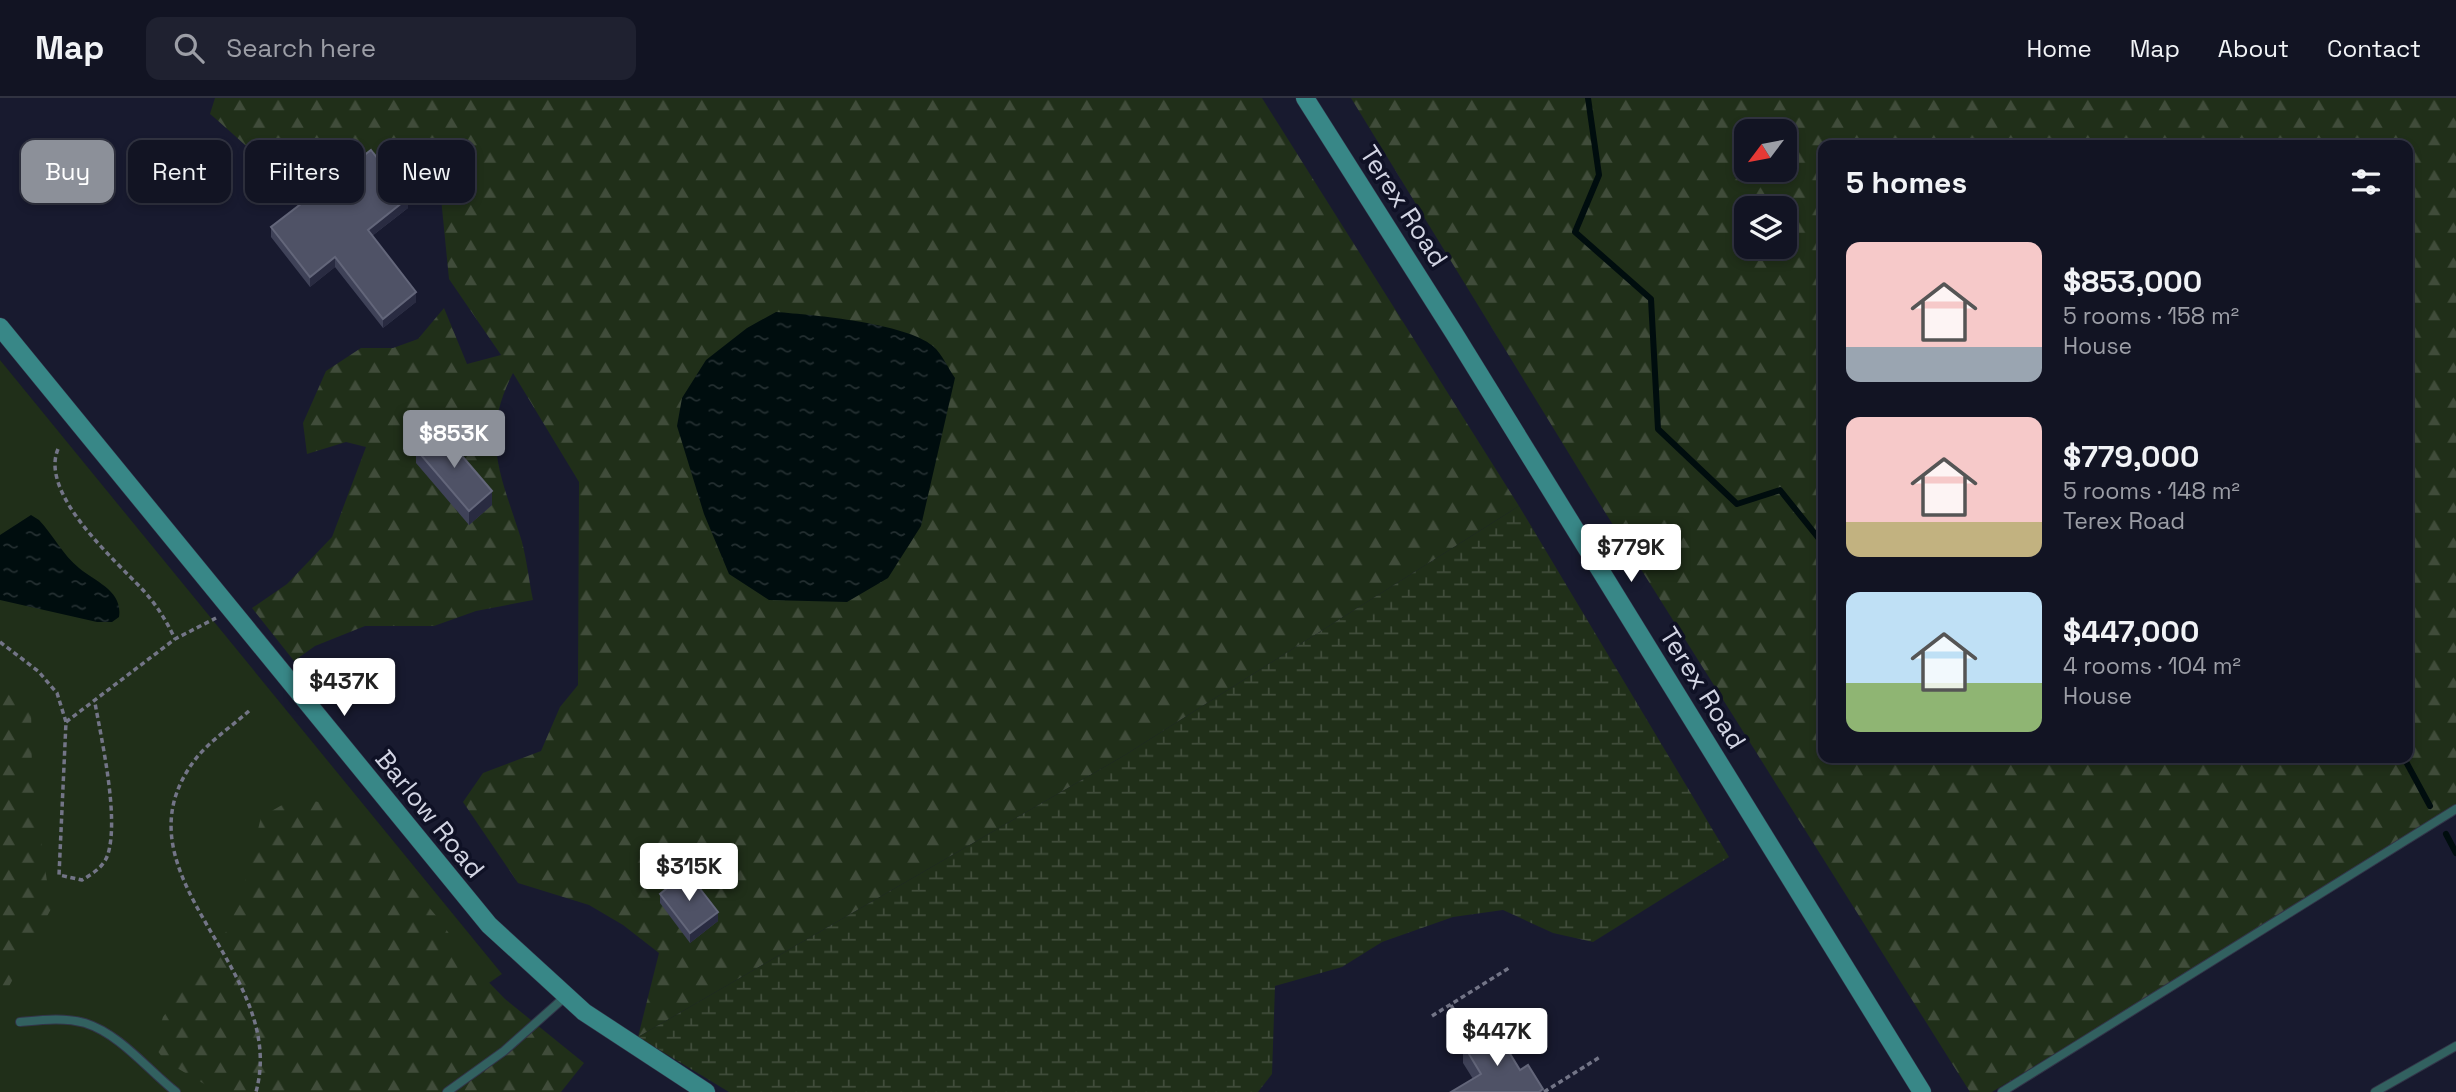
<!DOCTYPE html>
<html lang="en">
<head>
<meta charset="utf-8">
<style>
  :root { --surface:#121423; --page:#1f2130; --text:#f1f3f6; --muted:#9c9ea6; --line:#313341; --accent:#8c9099 }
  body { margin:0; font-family:"Space Grotesk",sans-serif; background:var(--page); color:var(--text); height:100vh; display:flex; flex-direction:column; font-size:26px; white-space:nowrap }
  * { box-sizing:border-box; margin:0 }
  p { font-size:23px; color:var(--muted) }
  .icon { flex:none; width:38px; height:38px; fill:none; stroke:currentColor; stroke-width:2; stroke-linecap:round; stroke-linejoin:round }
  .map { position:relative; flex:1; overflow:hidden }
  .drawer { position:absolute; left:1818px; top:42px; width:595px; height:623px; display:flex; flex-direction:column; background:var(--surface); border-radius:14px; box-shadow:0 4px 10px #0003,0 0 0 2px var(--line) }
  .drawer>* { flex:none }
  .guide { position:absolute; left:21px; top:42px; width:665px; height:63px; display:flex; gap:14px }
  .needle { width:46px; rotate:238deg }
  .tools { position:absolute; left:1734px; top:21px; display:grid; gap:14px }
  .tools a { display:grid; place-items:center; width:63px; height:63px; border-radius:14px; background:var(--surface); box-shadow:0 4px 10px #0003,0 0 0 2px var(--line); font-size:35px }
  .price { position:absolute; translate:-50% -60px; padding:0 16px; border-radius:7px; background:#fff; color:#222; font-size:23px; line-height:46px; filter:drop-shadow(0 2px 4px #0008) }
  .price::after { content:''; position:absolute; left:50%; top:42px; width:21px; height:16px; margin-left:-10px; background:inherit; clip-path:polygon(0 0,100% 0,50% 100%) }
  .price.active { background:var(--accent); color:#fff }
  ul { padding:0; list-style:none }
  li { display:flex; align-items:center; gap:21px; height:175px; padding:0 28px }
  li span { display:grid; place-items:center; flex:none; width:196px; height:140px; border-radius:14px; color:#555 }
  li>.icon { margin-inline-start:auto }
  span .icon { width:84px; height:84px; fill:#fffc; stroke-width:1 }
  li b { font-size:30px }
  h2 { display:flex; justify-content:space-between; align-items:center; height:84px; padding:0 28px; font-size:30px }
  .chip { padding:0 24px; border-radius:14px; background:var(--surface); box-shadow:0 4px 10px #0003,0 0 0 2px var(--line); font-size:24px; line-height:63px }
  .chip.active { background:var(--accent); color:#fff }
  header { display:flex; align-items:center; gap:42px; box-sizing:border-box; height:98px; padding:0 35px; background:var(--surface); border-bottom:2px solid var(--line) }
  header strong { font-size:33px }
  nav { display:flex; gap:38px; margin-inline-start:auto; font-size:24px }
  .search { width:490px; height:63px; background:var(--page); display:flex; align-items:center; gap:18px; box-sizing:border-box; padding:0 24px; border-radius:14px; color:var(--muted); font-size:26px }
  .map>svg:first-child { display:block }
  .grass { fill:#202f19 }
  .forest { fill:url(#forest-firs); fill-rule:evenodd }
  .wetland { fill:url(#wetland-marsh) }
  .water { fill:url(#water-ripples) }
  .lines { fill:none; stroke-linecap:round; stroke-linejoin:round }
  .stream { stroke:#000d0e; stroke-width:6 }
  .lane-casing { stroke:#323448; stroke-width:10 }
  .secondary-casing { stroke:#323448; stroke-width:19 }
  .path { stroke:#737587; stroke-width:3.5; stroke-dasharray:5 3.5; stroke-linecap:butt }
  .lane { stroke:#326160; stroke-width:8 }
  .secondary { stroke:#388787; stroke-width:18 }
  .wall { fill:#3f4258 }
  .shaded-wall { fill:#292b41 }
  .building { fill:#4f5266; stroke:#63667a; stroke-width:2 }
  .labels { text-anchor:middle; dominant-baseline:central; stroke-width:7; stroke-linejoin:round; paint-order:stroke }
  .street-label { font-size:26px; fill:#d2d4e3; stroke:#0f1125 }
</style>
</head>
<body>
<header>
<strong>Map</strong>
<div class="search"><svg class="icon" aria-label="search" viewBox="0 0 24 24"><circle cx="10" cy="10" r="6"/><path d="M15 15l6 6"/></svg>Search here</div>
<nav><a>Home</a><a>Map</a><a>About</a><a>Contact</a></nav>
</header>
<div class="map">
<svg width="2456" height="994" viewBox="0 0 2456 994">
  <defs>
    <pattern id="forest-firs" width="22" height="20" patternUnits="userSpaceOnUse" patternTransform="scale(1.75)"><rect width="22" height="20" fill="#202f19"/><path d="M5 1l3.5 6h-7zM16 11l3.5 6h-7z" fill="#404c3a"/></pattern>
    <pattern id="wetland-marsh" width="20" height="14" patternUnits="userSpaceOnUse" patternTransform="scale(1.75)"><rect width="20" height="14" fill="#202f19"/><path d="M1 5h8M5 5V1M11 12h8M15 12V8" fill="none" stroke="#404c3a"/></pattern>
    <pattern id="water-ripples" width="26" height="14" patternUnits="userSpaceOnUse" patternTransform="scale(1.75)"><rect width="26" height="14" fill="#000d0e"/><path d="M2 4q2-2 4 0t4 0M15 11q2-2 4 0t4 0" fill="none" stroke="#242f31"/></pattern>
  </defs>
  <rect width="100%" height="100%" fill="#181a2f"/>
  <!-- grass -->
  <path class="grass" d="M0,262L502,876L331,994H0Z"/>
  <!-- forest -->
  <path class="forest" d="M215,0H1262L1519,408L1125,657L638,939L659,855L623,827L589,807L518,785L463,704L483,675L541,653L560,609L578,587L579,384L513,275C479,340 502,379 522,444C527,463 529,483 533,502L476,513L434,528H365L315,548L294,563L252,510L287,486L332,439L366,349L346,344L307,356L303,325L326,273L361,250H393L418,241L444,210L467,266L501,257L449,181L441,100L371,62L327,95C282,88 244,44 210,16Z
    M1351,0H2456V711L1992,994H1970L1598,403ZM1746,33H1785V72H1746ZM1824,47H2408V660H1824ZM1746,110H1785V149H1746Z
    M17,587L31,605L32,680L51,811L0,905V594Z
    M296,699L332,707L385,758L438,820L470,865L505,901L584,965L561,994H218L165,963L154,948L163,919L225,836L245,785L261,719Z"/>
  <!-- wetland -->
  <path class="wetland" d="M1519,408L1729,759L1593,844L1553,835L1503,812L1453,819L1382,844L1342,869L1275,888L1272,976L1258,994H729L638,939L1125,657Z"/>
  <!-- water -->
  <path class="water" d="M776,214C815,217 905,225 933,248C942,256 948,270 955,280L921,428L888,480L847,504L769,502L729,476L704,416L677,328L682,300L706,262L747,230Z
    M31,417L39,422C53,437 63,457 79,470C96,484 123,493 119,519L112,524H97L0,502V437Z"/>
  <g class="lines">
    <!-- stream -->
    <path class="stream" d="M1588,0L1599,77L1575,134L1651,201L1658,331L1737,406L1780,392L1824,447
      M2404,660L2430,708
      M2446,736L2456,755"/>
    <!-- lane casing -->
    <g class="lane-casing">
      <path id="lane" d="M20,924C41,922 64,919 85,925C120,936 148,972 176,994
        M447,994L504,953L566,898
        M2002,994L2456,711
        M2375,994L2456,948"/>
    </g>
    <!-- secondary casing -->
    <g class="secondary-casing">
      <path id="secondary" d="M1305,0L1454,235L1922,994
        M0,229L489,827L584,914L706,994"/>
    </g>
    <!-- path -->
    <path class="path" d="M58,351C39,396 115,462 142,491C156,506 166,522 175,541
      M0,544L38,573L57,595L66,624L59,777L82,782C92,776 104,769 108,756C119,719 102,644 95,605
      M249,613C231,629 208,644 194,663C109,778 290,870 256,994
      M66,624L175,541L216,520
      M1451,907L1472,944
      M1432,918L1509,870
      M1544,994L1600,959"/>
    <!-- lane -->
    <use href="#lane" class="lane"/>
    <!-- secondary -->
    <use href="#secondary" class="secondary"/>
  </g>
  <!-- wall -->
  <path class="wall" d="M408,110L372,138L416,204L383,230L335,169L310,189L271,139V129Z
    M416,351L492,407L469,427L416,365Z
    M660,796L718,823L690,845L660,805Z
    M1463,946L1520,972L1543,994L1473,981L1463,965Z"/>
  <!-- shaded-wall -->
  <path class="shaded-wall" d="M408,100V110L368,141V132Z
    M335,159V169L310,189V179Z
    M416,194V204L383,230V221Z
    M492,393V407L469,427V413Z
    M718,814V823L690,845V835Z"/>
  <!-- building -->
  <path class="building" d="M371,52L408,100L368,132L416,194L383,221L335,159L310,179L271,129Z
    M439,331L492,393L469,413L416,351Z
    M687,774L718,814L690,835L660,796Z
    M1493,928L1520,972L1528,967L1543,991L1539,994H1451L1481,976L1463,946Z"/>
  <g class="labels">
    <!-- street labels -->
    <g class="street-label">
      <text transform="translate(1404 108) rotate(57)">Terex Road</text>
      <text transform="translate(1703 590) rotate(58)">Terex Road</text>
      <text transform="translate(430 716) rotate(51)">Barlow Road</text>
    </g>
  </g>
</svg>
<div class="tools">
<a><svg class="needle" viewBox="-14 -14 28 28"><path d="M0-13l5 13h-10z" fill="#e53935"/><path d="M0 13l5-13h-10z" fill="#9c9ea6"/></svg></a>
<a><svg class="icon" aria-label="layers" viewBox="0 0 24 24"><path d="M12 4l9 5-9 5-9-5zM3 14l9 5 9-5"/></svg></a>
</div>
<b class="price active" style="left:454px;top:372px">$853K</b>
<b class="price" style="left:1631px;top:486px">$779K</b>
<b class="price" style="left:344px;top:620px">$437K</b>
<b class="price" style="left:689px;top:805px">$315K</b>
<b class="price" style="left:1497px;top:970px">$447K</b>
<div class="guide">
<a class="chip active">Buy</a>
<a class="chip">Rent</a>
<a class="chip">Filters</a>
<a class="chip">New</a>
</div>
<section class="drawer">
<h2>5 homes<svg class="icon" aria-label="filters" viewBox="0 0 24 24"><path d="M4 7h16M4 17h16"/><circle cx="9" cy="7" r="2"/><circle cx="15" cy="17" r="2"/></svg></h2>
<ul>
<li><span style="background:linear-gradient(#f6c9c9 75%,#9aa5b1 0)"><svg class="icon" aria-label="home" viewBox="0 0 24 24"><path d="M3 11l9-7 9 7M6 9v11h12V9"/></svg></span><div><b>$853,000</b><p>5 rooms · 158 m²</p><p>House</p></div></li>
<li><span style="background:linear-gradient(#f6c9c9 75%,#c2b280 0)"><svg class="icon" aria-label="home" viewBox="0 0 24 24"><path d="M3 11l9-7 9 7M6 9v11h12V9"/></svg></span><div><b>$779,000</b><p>5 rooms · 148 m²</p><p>Terex Road</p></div></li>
<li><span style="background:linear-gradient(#bfe0f5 65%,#8fb573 0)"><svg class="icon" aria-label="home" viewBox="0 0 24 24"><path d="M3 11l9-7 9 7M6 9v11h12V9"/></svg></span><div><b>$447,000</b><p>4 rooms · 104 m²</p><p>House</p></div></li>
</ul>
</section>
</div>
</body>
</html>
